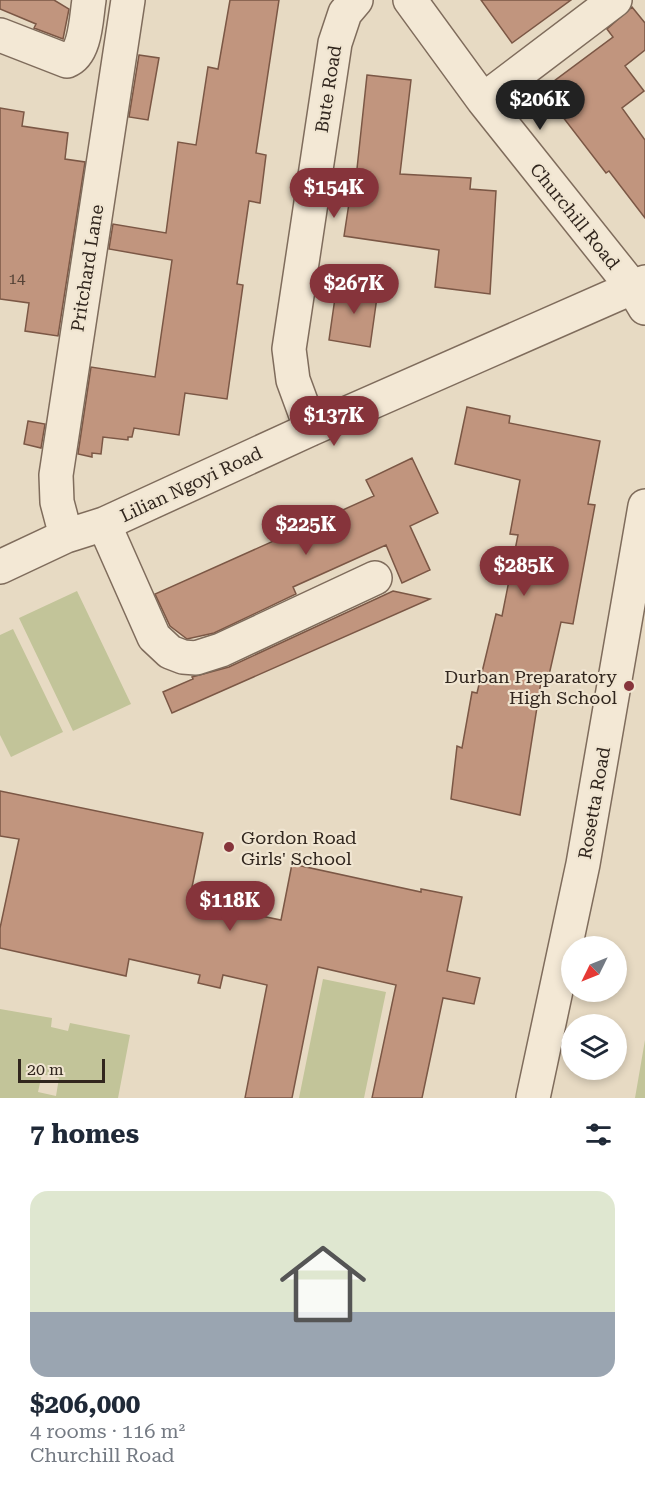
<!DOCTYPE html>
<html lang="en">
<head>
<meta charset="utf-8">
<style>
  :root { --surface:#fff; --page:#f2f2f3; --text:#1f2937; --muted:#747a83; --line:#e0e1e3; --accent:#86343b }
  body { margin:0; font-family:"Roboto Serif",serif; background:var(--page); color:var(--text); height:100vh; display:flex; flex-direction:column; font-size:22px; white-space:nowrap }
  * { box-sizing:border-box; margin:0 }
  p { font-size:20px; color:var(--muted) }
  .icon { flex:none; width:33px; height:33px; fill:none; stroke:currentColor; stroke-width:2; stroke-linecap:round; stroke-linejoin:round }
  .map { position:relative; height:1098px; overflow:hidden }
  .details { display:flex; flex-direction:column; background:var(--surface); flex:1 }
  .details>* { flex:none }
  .needle { width:39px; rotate:227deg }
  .tools { position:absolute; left:561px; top:936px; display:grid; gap:12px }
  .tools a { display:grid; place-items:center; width:66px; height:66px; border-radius:50%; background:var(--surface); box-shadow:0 3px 9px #0003; font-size:30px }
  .scale { position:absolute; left:18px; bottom:15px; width:87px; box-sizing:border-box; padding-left:6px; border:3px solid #31261e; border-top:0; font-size:16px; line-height:21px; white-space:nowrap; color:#31261e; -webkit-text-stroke:4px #f0e5d1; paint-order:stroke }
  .price { position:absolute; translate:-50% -51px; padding:0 14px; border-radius:21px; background:var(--accent); color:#fff; font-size:20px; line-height:39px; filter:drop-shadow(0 2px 3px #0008) }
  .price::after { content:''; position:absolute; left:50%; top:36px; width:18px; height:14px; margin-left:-9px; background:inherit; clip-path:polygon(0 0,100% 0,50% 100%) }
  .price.on { background:#222; color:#fff }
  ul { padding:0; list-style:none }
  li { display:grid; align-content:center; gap:12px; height:318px; padding:0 30px }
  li+li { border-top:2px solid var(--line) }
  li span { display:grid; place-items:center; height:186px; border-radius:18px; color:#555 }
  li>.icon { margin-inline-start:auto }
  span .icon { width:108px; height:108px; fill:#fffc; stroke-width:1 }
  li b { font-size:26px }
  h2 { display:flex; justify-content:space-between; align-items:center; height:72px; padding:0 30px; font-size:26px }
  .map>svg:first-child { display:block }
  .green { fill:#c2c499; fill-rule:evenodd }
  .building { fill:#c1957e; stroke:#7b5745; stroke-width:1.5 }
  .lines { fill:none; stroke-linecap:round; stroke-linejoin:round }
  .minor-casing { stroke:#7f6c5c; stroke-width:36 }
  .minor { stroke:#f3e8d5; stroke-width:33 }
  .poi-dot { fill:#86343b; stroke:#f0e5d1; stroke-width:2 }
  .labels { text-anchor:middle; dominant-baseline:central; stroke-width:4.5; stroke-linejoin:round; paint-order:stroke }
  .number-label { font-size:15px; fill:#554236 }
  .street-label { font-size:18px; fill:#31261e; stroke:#f0e5d1 }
  .poi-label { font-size:18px; fill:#31261e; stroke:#f0e5d1; text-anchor:end }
</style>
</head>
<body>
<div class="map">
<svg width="645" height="1098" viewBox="0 0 645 1098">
  <rect width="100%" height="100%" fill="#e7dac3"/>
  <!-- green -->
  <path class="green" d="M77,591L131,704L73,731L19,618Z
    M13,629L63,732L11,757L0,735V635Z
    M323,979L386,992L364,1098H299Z
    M0,1009L52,1018L51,1027L68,1031L70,1023L130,1035L118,1098H0ZM42,1074L59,1078L56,1096L38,1092Z
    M645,1040V1098H635Z"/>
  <!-- building -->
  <path class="building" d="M0,0H54L69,9L63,39L34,28L36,24L0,9Z
    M230,0H279L256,153L266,155L260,203L249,201L237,284L243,285L227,399L185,393L179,435L134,428L132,437H128V440L103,437L101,454L92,453V457L78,454L91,367L155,377L172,260L109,249L113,224L166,233L178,142L196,145L208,67L218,69Z
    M481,0H571L512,43Z
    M632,7L645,23V50L625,66L644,91L622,108L645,140V218L609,171L606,173L542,90L613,37L607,29Z
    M139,55L159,58L148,120L129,117Z
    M367,75L411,80L400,174L471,178L470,189L496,191L490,294L435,287L439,250L344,236L353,177L356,178Z
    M0,108L24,112L22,126L68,133L65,159L85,162L58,336L25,331L29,303L0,299Z
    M337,284L378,290L370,347L329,340Z
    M467,407L510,416L509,423L600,441L588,504L595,505L573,624L561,622L547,684L541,682L520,815L451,799L457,746L462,748L472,692L477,693L496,614L502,616L518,535L510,534L520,480L455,464Z
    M28,421L45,424L41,448L24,444Z
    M412,458L438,513L410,526L430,570L402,583L386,545L293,587L296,594L214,633L187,639L170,626L155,594L374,496L366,480Z
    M393,591L430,599L172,713L163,692L193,679L192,677L229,667Z
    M0,791L203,833L190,897L232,906L231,910L281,920L292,864L421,892V889L462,897L447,971L480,978L474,1004L443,998L422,1098H372L396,985L318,967L292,1098H245L267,985L223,975L220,988L198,983L200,975L129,959L126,976L0,948V928L19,839L0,836Z"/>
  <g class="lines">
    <!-- minor casing -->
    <g class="minor-casing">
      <path id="minor" d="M410,0L483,100L633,288L645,308
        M0,35L67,61C86,54 86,18 89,0
        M483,100L615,0
        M311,429L293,380L289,349L335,43L345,13L356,0
        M104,524L154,637L170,652L183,657L196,658L221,650L375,578
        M66,536L57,502L56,475L128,0
        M0,567L66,536L104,524L311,429L645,282
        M533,1098L583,864L645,506"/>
    </g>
    <!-- minor -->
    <use href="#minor" class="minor"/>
  </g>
  <!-- markers -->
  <g class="poi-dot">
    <circle cx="629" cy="686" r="6"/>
    <circle cx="229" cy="847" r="6"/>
  </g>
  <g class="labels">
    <!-- number labels -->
    <g class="number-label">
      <text x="17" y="279">14</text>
    </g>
    <!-- street labels -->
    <g class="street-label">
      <text transform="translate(328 89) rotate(-81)">Bute Road</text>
      <text transform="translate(575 216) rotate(51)">Churchill Road</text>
      <text transform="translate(87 268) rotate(-81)">Pritchard Lane</text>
      <text transform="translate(191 484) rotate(-25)">Lilian Ngoyi Road</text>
      <text transform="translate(594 803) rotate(-80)">Rosetta Road</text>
    </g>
    <!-- poi labels -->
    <g class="poi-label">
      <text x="617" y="676">Durban Preparatory<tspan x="617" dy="21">High School</tspan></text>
      <text x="241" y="837" text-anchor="start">Gordon Road<tspan x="241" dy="21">Girls' School</tspan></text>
    </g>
  </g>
</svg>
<div class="tools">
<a><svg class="needle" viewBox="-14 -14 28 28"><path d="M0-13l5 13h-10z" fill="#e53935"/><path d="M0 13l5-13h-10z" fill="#747a83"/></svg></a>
<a><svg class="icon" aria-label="layers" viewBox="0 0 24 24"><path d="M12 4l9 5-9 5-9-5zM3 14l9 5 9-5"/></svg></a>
</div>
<div class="scale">20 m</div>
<b class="price on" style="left:540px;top:131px">$206K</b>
<b class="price" style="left:334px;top:219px">$154K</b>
<b class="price" style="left:354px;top:315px">$267K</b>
<b class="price" style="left:334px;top:447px">$137K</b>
<b class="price" style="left:306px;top:556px">$225K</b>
<b class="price" style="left:524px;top:597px">$285K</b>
<b class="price" style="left:230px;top:932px">$118K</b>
</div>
<section class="details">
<h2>7 homes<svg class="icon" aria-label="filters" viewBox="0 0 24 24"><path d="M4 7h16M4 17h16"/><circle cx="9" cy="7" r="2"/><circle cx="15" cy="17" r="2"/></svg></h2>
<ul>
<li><span style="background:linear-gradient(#dfe7d0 65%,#9aa5b1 0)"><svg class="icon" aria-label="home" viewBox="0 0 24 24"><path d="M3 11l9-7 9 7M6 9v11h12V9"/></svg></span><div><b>$206,000</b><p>4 rooms · 116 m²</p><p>Churchill Road</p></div></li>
</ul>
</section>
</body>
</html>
